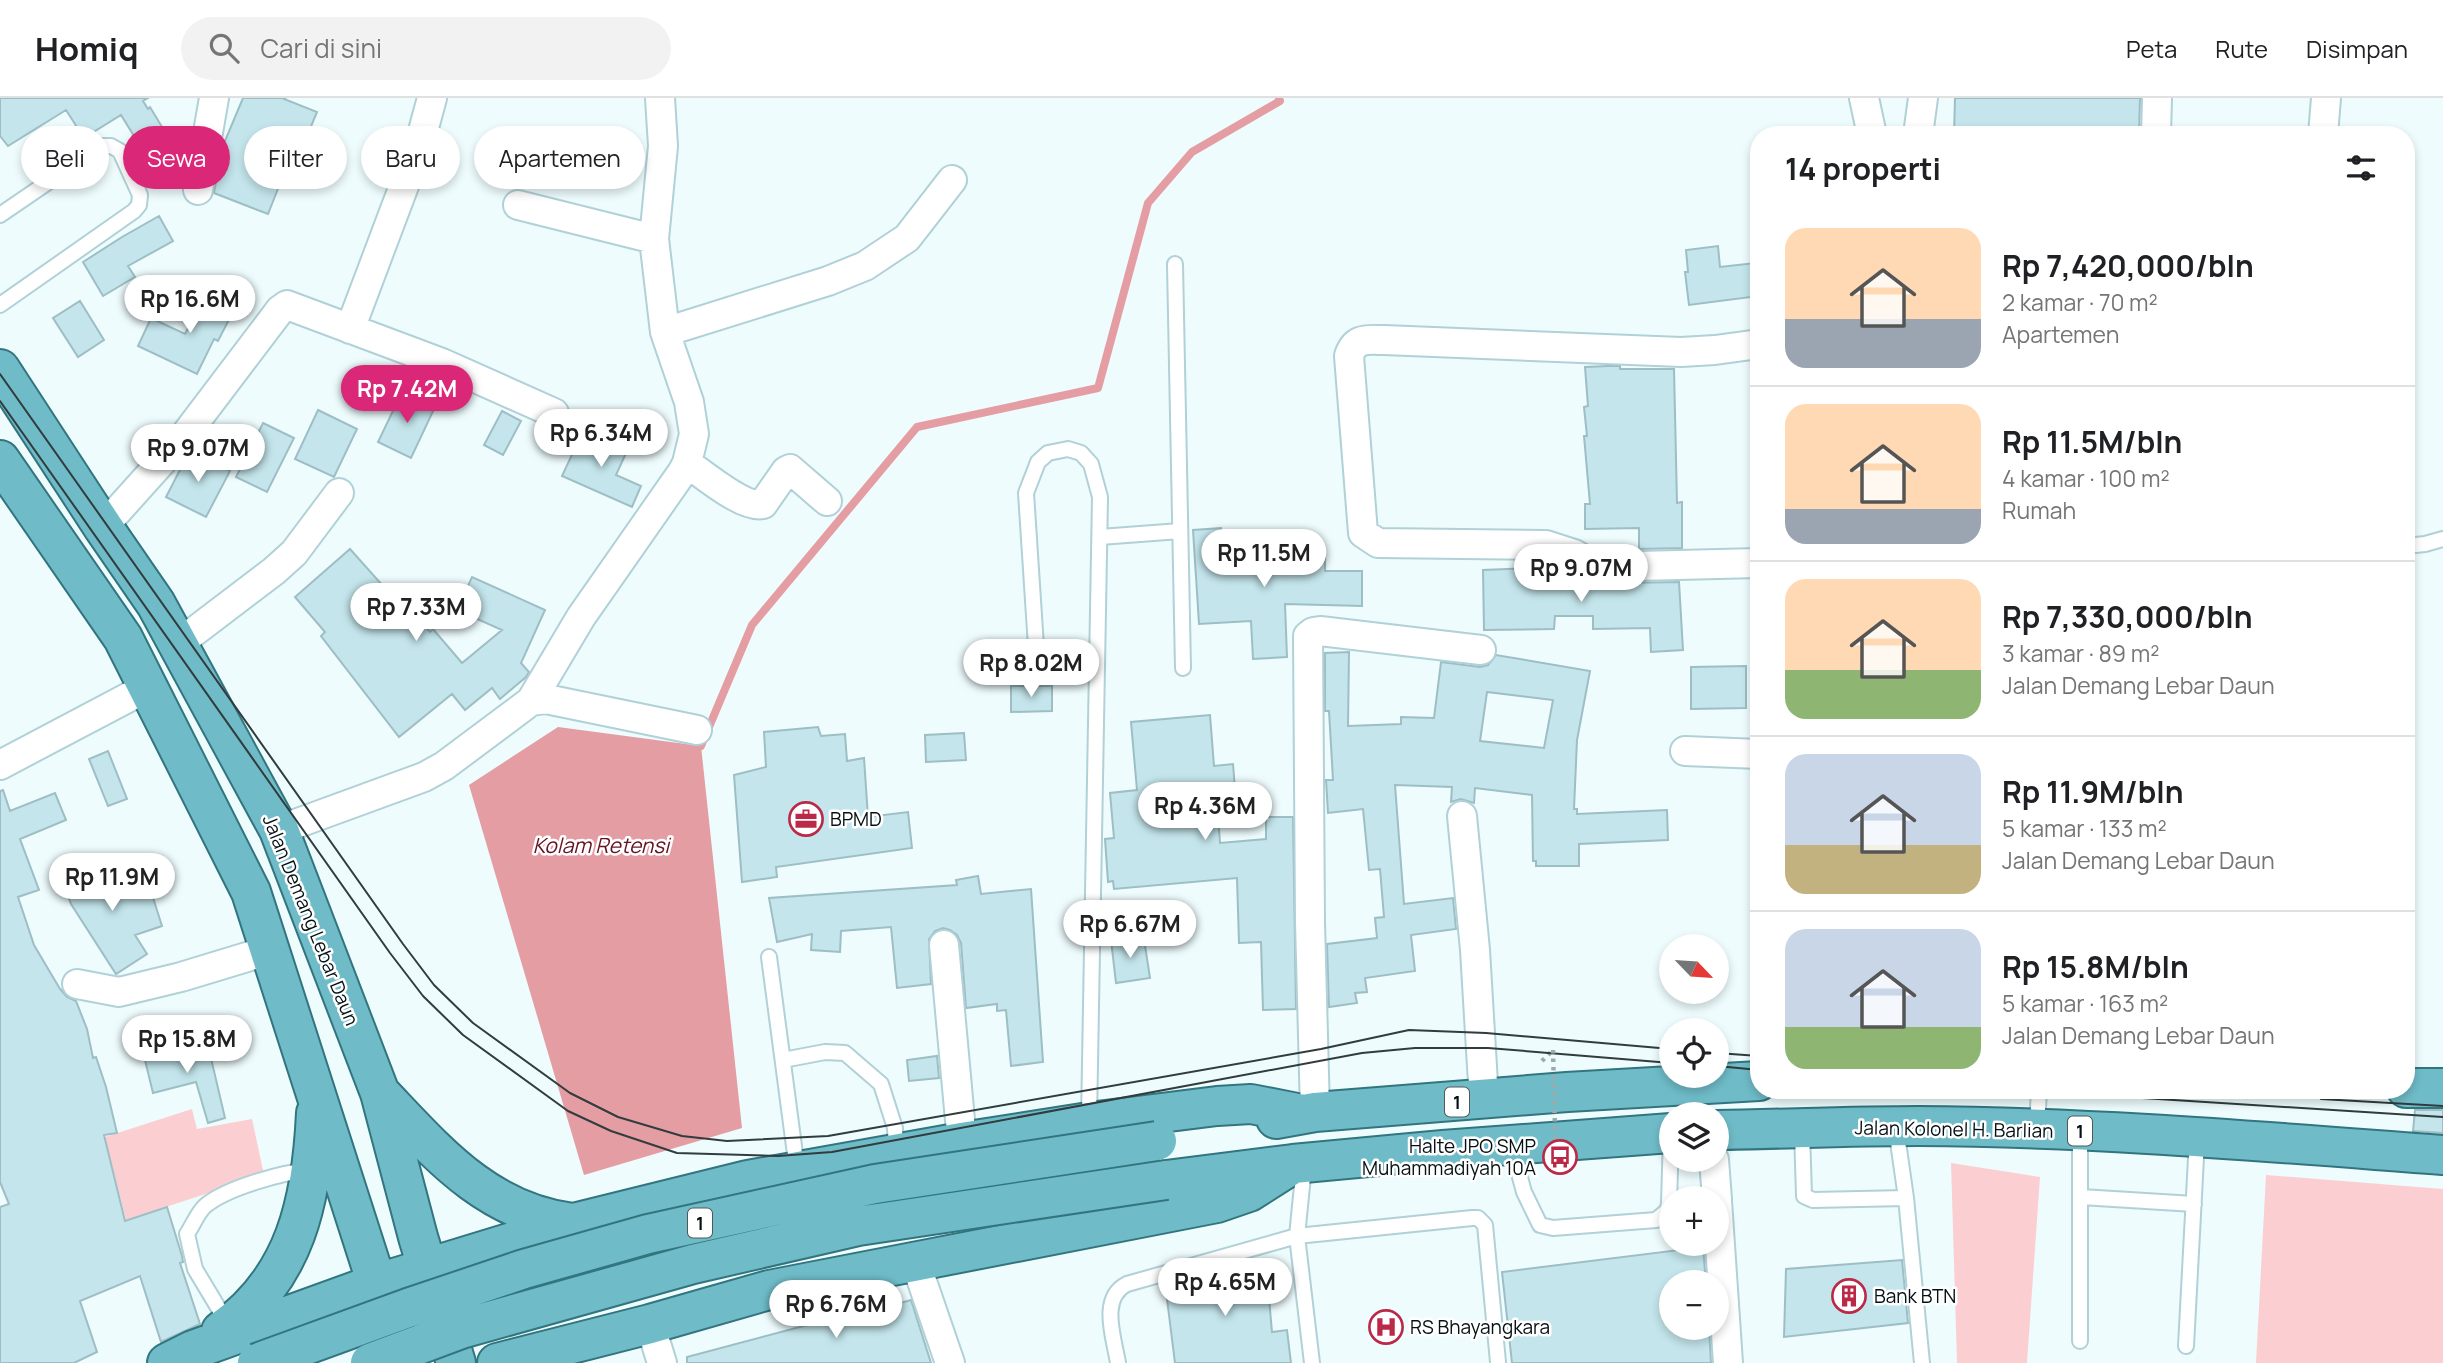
<!DOCTYPE html>
<html lang="id">
<head>
<meta charset="utf-8">
<style>
  :root { --surface:#fff; --page:#f2f2f2; --text:#202124; --muted:#757577; --line:#e0e0e0; --accent:#db2777 }
  body { margin:0; font-family:Manrope,sans-serif; background:var(--page); color:var(--text); height:100vh; display:flex; flex-direction:column; font-size:26px; white-space:nowrap }
  * { box-sizing:border-box; margin:0 }
  p { font-size:23px; color:var(--muted) }
  .icon { flex:none; width:38px; height:38px; fill:none; stroke:currentColor; stroke-width:2; stroke-linecap:round; stroke-linejoin:round }
  .map { position:relative; flex:1; overflow:hidden }
  .side { position:absolute; left:1750px; top:28px; width:665px; height:973px; display:flex; flex-direction:column; background:var(--surface); border-radius:28px; box-shadow:0 4px 10px #0003 }
  .side>* { flex:none }
  .guide { position:absolute; left:21px; top:28px; width:665px; height:63px; display:flex; gap:14px }
  .needle { width:46px; rotate:115deg }
  .tools { position:absolute; left:1659px; top:836px; display:grid; gap:14px }
  .tools a { display:grid; place-items:center; width:70px; height:70px; border-radius:50%; background:var(--surface); box-shadow:0 4px 10px #0003; font-size:35px }
  .price { position:absolute; translate:-50% -60px; padding:0 16px; border-radius:24px; background:#fff; color:#222; font-size:23px; line-height:46px; filter:drop-shadow(0 2px 4px #0008) }
  .price::after { content:''; position:absolute; left:50%; top:42px; width:21px; height:16px; margin-left:-10px; background:inherit; clip-path:polygon(0 0,100% 0,50% 100%) }
  .price.on { background:var(--accent); color:#fff }
  ul { padding:0; list-style:none }
  li { display:flex; align-items:center; gap:21px; height:175px; padding:0 35px }
  li+li { border-top:2px solid var(--line) }
  li span { display:grid; place-items:center; flex:none; width:196px; height:140px; border-radius:21px; color:#555 }
  li>.icon { margin-inline-start:auto }
  span .icon { width:84px; height:84px; fill:#fffc; stroke-width:1 }
  li b { font-size:30px }
  h2 { display:flex; justify-content:space-between; align-items:center; height:84px; padding:0 35px; font-size:30px }
  .chip { padding:0 24px; border-radius:32px; background:var(--surface); box-shadow:0 4px 10px #0003; font-size:24px; line-height:63px }
  .chip.on { background:var(--accent); color:#fff }
  header { display:flex; align-items:center; gap:42px; box-sizing:border-box; height:98px; padding:0 35px; background:var(--surface); border-bottom:2px solid var(--line) }
  header strong { font-size:33px }
  nav { display:flex; gap:38px; margin-inline-start:auto; font-size:24px }
  .search { width:490px; height:63px; background:var(--page); display:flex; align-items:center; gap:18px; box-sizing:border-box; padding:0 24px; border-radius:38px; color:var(--muted); font-size:26px }
  .map>svg:first-child { display:block }
  .green { fill:#fbcfd1 }
  .water { fill:#e49da2 }
  .lines { fill:none; stroke-linecap:round; stroke-linejoin:round }
  .stream { stroke:#e49da2; stroke-width:8 }
  .building { fill:#c3e5eb; stroke:#9dbec4; stroke-width:2; fill-rule:evenodd }
  .service-casing { stroke:#b0d1d7; stroke-width:18 }
  .minor-casing { stroke:#b0d1d7; stroke-width:32 }
  .trunk-casing { stroke:#32757f; stroke-width:42 }
  .path { stroke:#9eabad; stroke-width:4.5; stroke-dasharray:3.5 5; stroke-linecap:butt }
  .service { stroke:#fff; stroke-width:14 }
  .minor { stroke:#fff; stroke-width:28 }
  .trunk { stroke:#6fbcc8; stroke-width:38 }
  .tram { stroke:#303c3e; stroke-width:2 }
  .trunk-bridge-casing { stroke:#32757f; stroke-width:42; stroke-linecap:butt }
  .path-bridge { stroke:#9eabad; stroke-width:4.5; stroke-dasharray:3.5 5; stroke-linecap:butt }
  .trunk-bridge { stroke:#6fbcc8; stroke-width:38 }
  .labels { text-anchor:middle; dominant-baseline:central; stroke-width:5; stroke-linejoin:round; paint-order:stroke }
  .shield { fill:#fff; stroke:#505859; stroke-width:2 }
  .shield-label { font-size:18px; font-weight:bold; fill:#051012 }
  .poi-label { font-size:19px; fill:#051012; stroke:#fff; text-anchor:start }
  .street-label { font-size:19px; fill:#051012; stroke:#fff }
  .water-label { font-size:21px; font-style:italic; fill:#651323; stroke:#fff }
</style>
</head>
<body>
<header>
<strong>Homiq</strong>
<div class="search"><svg class="icon" aria-label="search" viewBox="0 0 24 24"><circle cx="10" cy="10" r="6"/><path d="M15 15l6 6"/></svg>Cari di sini</div>
<nav><a>Peta</a><a>Rute</a><a>Disimpan</a></nav>
</header>
<div class="map">
<svg width="2443" height="1265" viewBox="0 0 2443 1265">
  <rect width="100%" height="100%" fill="#eefcfe"/>
  <!-- green -->
  <path class="green" d="M192,1011L197,1031L252,1021L264,1077L126,1122L105,1039Z
    M1951,1065L2040,1079L2027,1265H1957Z
    M2266,1077L2443,1091V1265H2256Z"/>
  <!-- water -->
  <path class="water" d="M558,629L701,648L742,1030L584,1077L469,687Z"/>
  <g class="lines">
    <!-- stream -->
    <path class="stream" d="M701,648L752,527L917,329L1098,290L1148,105L1192,54L1280,3L1279,0"/>
  </g>
  <!-- building -->
  <path class="building" d="M0,0H148L143,3L148,11L150,9L182,62L158,77L121,17L84,40L66,12L8,48L0,38Z
    M243,0H286L284,1L317,14L305,43L298,40L268,116L214,95L222,50Z
    M1955,0H2140L2139,37H2063V33L2004,32V37H1954Z
    M159,118L173,143L128,168L135,179L103,198L83,164L122,139Z
    M1718,148L1720,169L1755,165L1759,198L1689,207L1685,174H1688L1686,152Z
    M207,193L236,208L218,243L214,241L197,276L138,248L151,220L185,236Z
    M80,203L104,242L78,259L53,220Z
    M1608,268H1620V271H1674L1677,405L1682,404V450L1639,451V430L1585,431V406H1590L1584,338H1587L1584,309L1588,308L1585,269Z
    M402,294L435,309L411,360L378,344Z
    M318,312L357,331L334,379L295,361Z
    M502,313L521,323L503,357L484,347Z
    M263,325L294,340L267,394L236,379Z
    M583,333L627,353L616,377L641,388L632,409L562,378Z
    M193,354L230,373L206,419L166,399L184,364Z
    M1221,430L1222,448L1265,446V460H1325V473H1362V508L1285,506L1287,559L1253,561L1251,523L1199,526L1193,432Z
    M350,451L399,506L404,502L430,534L433,531L462,565L502,532L457,512L472,479L545,512L521,565L529,574L526,579L500,601L492,590L465,612L452,596L399,639L321,538L325,534L295,499Z
    M1562,469L1567,471L1568,486L1679,484L1683,552L1651,554L1650,530L1593,531V518H1555L1554,531L1484,532L1483,472Z
    M1349,554L1348,628L1401,626V619L1434,620L1441,564L1480,569L1488,567L1496,557L1590,573L1577,642L1574,711H1577V716L1667,712L1668,742L1579,746V768H1536V763H1533L1532,697L1475,690L1474,705L1461,701L1451,704L1452,689L1395,687L1404,806L1453,800L1456,831L1411,837L1415,873L1365,880L1367,894L1355,895L1357,905L1329,909L1327,846L1377,840L1375,820L1384,819L1380,771L1369,772L1363,711L1328,715L1326,682H1333L1329,613H1325V555ZM1487,594L1553,602L1544,650L1480,643Z
    M1746,568V610L1691,611V569Z
    M1011,588H1052V613L1011,614Z
    M1210,617L1214,668L1233,666L1236,703L1217,704L1220,745L1266,741V719H1293L1296,911L1263,912L1261,844L1239,845L1237,780L1114,791L1113,783L1108,784L1105,741L1114,740L1110,695L1137,692L1131,624Z
    M818,629L821,638L845,636L847,663L864,660L868,719L908,714L912,750L776,769L777,779L742,784L734,677L766,669L764,634Z
    M964,635L966,662L926,664L925,637Z
    M108,653L127,701L108,708L89,661Z
    M3,692L10,713L55,695L66,722L20,741L39,792L18,799L34,847L60,891L67,899L76,903L87,931L93,960L96,959L106,989L117,1035L104,1037L125,1123L167,1109L182,1158L183,1164L180,1165L200,1226L161,1244L140,1178L80,1203L97,1254L74,1265H0V1109L9,1106L0,1084V693Z
    M104,761L118,797L149,787L162,828L135,837L147,856L116,876L71,806L61,778Z
    M978,778L981,796L1031,791L1043,964L1011,968L1006,912L997,913V906L966,910L961,845L957,837L950,832L943,830L935,833L929,841L931,886L897,890L891,829L841,833L840,854L811,852L812,836L777,844L769,800L957,787L956,782Z
    M1133,841H1144L1150,880L1116,885L1111,842Z
    M207,943L225,1020L208,1025L196,984L153,995L144,958Z
    M937,958L939,980L909,983L907,962Z
    M2415,1012H2443V1035L2413,1033Z
    M1703,1149L1706,1185H1671V1230H1709L1711,1265H1512L1502,1174Z
    M1902,1162L1908,1225L1784,1239L1786,1171Z
    M1266,1166L1272,1234L1287,1232L1291,1265H1175L1165,1185L1212,1172Z
    M868,1201L872,1213L911,1202L931,1265H687V1259L830,1221L828,1212Z"/>
  <g class="lines">
    <!-- service casing -->
    <g class="service-casing">
      <path id="service" d="M0,117L101,48H111L120,53L140,97L139,107L134,113L0,207
        M1175,166L1183,570
        M1100,439L1180,433
        M2406,448L2425,446L2443,441
        M1038,579L1026,395L1038,364L1048,355L1068,351L1081,355L1091,366L1100,399L1089,1022
        M769,859L797,1071
        M783,962L825,954L845,955L881,986L895,1030L896,1054
        M2037,1029L2039,992
        M1802,1033L1804,1098L1813,1102L1906,1100L1896,1030
        M1512,1050L1524,1094L1540,1127L1553,1130L1656,1122L1667,1113L1669,1106L1671,1037
        M1304,1068L1297,1138L1312,1265
        M2081,1099L2194,1106
        M1906,1100L1922,1265
        M228,1226L195,1171L187,1136C193,1127 198,1114 205,1108C226,1090 283,1074 311,1072
        M2080,1243V1035
        M2186,1248L2197,1041
        M1118,1265C1114,1240 1099,1200 1127,1186L1297,1138L1472,1120H1478L1485,1127L1498,1264"/>
    </g>
    <!-- minor casing -->
    <g class="minor-casing">
      <path id="minor" d="M1864,0L1872,37
        M1918,37L1923,0
        M2156,37L2157,0
        M2323,37L2326,0
        M198,92L214,0
        M518,107L654,141
        M350,231L419,48L432,0
        M665,234L828,183L865,168L907,140L952,82
        M1759,246L1715,252L1681,254L1384,242C1367,242 1355,239 1349,258L1363,435L1378,445L1546,447L1574,456L1597,469L1759,465
        M687,365C703,376 744,411 763,406L786,373L790,371L827,403
        M103,429L183,340L280,212L287,207L442,265L554,315
        M178,546L274,473L294,455L339,395
        M531,603L581,519L683,373L687,365L694,336L689,304L665,234L654,141L663,48L660,0
        M1685,653L1759,656
        M0,667L148,589
        M1462,718L1475,852L1484,1002
        M279,732L424,679L444,668L531,603L546,601L697,632
        M944,847L962,1044
        M77,886L119,894L181,879L270,852
        M1315,1014L1310,824L1308,538L1313,534L1320,533L1481,552
        M1714,1062L1717,1101
        M1717,1103L1728,1265
        M915,1163L950,1265
        M650,1226L662,1265"/>
    </g>
    <!-- trunk casing -->
    <g class="trunk-casing">
      <path id="trunk" d="M0,271L103,429L156,506L279,732L380,995L418,1139L456,1265
        M0,362L123,540L251,794L384,1208
        M2406,990H2443
        M384,999C439,1057 489,1115 573,1125
        M1276,1021L1315,1014L1567,994L1759,983
        M1717,1032C1784,1031 1851,1028 1918,1028C2094,1029 2268,1044 2443,1057
        M1166,1082L1293,1066L1443,1052L1671,1035
        M221,1233C296,1181 312,1101 316,1015
        M167,1265L193,1252L378,1185L574,1125L748,1082L962,1044L1089,1024L1217,1008L1251,1006L1302,1016
        M497,1265L650,1226L769,1192L1217,1105L1249,1094L1293,1066"/>
    </g>
    <!-- path -->
    <path class="path" d="M1542,963L1553,952"/>
    <!-- service -->
    <use href="#service" class="service"/>
    <!-- minor -->
    <use href="#minor" class="minor"/>
    <!-- trunk -->
    <use href="#trunk" class="trunk"/>
    <!-- tram -->
    <path class="tram" d="M0,276L403,846L434,887L473,925L570,995L618,1019L682,1038L727,1043L828,1038L1321,951L1409,932L1486,935L1671,951
      M0,303L390,855L423,898L463,937L568,1013L611,1033L677,1055L778,1058L832,1054L1362,955L1415,950H1488L1671,965
      M1717,955L1759,958
      M1717,968L1759,972
      M2017,992L2443,1019
      M2321,1001L2443,1008"/>
    <!-- trunk-bridge casing -->
    <g class="trunk-bridge-casing">
      <path id="trunk-bridge" d="M257,1265L408,1210L524,1171L648,1136L875,1086L1157,1043
        M370,1265L461,1231L693,1166L858,1128L1166,1082"/>
    </g>
    <!-- path-bridge -->
    <path class="path-bridge" d="M1553,952L1556,1069"/>
    <!-- trunk-bridge -->
    <use href="#trunk-bridge" class="trunk-bridge"/>
  </g>
  <!-- icons -->
  <defs>
    <g id="office-ring" transform="scale(1.75)"><circle r="9.5" fill="#fff" stroke="#ba2947" stroke-width="1.5"/><path d="M-6-3h4V-5.5h4V-3h4V5H-6ZM-1-4.5V-3h2v-1.5ZM-6 0V1H6V0Z" fill="#ba2947"/></g>
    <g id="bus-ring" transform="scale(1.75)"><circle r="9.5" fill="#fff" stroke="#ba2947" stroke-width="1.5"/><path d="M-5-6H5V4H4V6H2V4H-2V6H-4V4H-5ZM-3.5-4V0h7V-4ZM-3.5 1.2v1.5H-2V1.2ZM2 1.2v1.5H3.5V1.2Z" fill="#ba2947"/></g>
    <g id="building-ring" transform="scale(1.75)"><circle r="9.5" fill="#fff" stroke="#ba2947" stroke-width="1.5"/><path d="M-4-6H4V6H1V3H-1V6H-4ZM-2.5-4.3h1.7v1.8h-1.7ZM.8-4.3h1.7v1.8H.8ZM-2.5-1h1.7V.8h-1.7ZM.8-1h1.7V.8H.8Z" fill="#ba2947"/></g>
    <g id="hospital-ring" transform="scale(1.75)"><circle r="9.5" fill="#fff" stroke="#ba2947" stroke-width="1.5"/><path d="M-5-5h3v3.5h4V-5h3V5h-3V1.5h-4V5h-3Z" fill="#ba2947"/></g>
  </defs>
  <g fill-rule="evenodd">
    <use href="#office-ring" x="806" y="721"/>
    <use href="#bus-ring" x="1560" y="1059"/>
    <use href="#building-ring" x="1849" y="1198"/>
    <use href="#hospital-ring" x="1386" y="1229"/>
  </g>
  <g class="labels">
    <!-- shield labels -->
    <g class="shield">
      <rect x="1445" y="989.5" width="24" height="29" rx="5"/>
      <rect x="2068" y="1018.5" width="24" height="29" rx="5"/>
      <rect x="688" y="1110.5" width="24" height="29" rx="5"/>
    </g>
    <g class="shield-label">
      <text x="1457" y="1004">1</text>
      <text x="2080" y="1033">1</text>
      <text x="700" y="1125">1</text>
    </g>
    <!-- poi labels -->
    <g class="poi-label">
      <text x="830" y="721">BPMD</text>
      <text x="1536" y="1048" text-anchor="end">Halte JPO SMP<tspan x="1536" dy="22">Muhammadiyah 10A</tspan></text>
      <text x="1874" y="1198">Bank BTN</text>
      <text x="1410" y="1229">RS Bhayangkara</text>
    </g>
    <!-- street labels -->
    <g class="street-label">
      <text transform="translate(311 822) rotate(68)">Jalan Demang Lebar Daun</text>
      <text transform="translate(1954 1031) rotate(1)">Jalan Kolonel H. Barlian</text>
    </g>
    <!-- water labels -->
    <g class="water-label">
      <text x="601" y="747">Kolam Retensi</text>
    </g>
  </g>
</svg>
<div class="tools">
<a><svg class="needle" viewBox="-14 -14 28 28"><path d="M0-13l5 13h-10z" fill="#e53935"/><path d="M0 13l5-13h-10z" fill="#757577"/></svg></a>
<a><svg class="icon" aria-label="locate" viewBox="0 0 24 24"><circle cx="12" cy="12" r="6"/><path d="M12 2v4M12 18v4M2 12h4M18 12h4"/></svg></a>
<a><svg class="icon" aria-label="layers" viewBox="0 0 24 24"><path d="M12 4l9 5-9 5-9-5zM3 14l9 5 9-5"/></svg></a>
<a>+</a>
<a>−</a>
</div>
<b class="price" style="left:190px;top:237px">Rp 16.6M</b>
<b class="price on" style="left:407px;top:327px">Rp 7.42M</b>
<b class="price" style="left:601px;top:371px">Rp 6.34M</b>
<b class="price" style="left:198px;top:386px">Rp 9.07M</b>
<b class="price" style="left:1264px;top:491px">Rp 11.5M</b>
<b class="price" style="left:1581px;top:506px">Rp 9.07M</b>
<b class="price" style="left:416px;top:545px">Rp 7.33M</b>
<b class="price" style="left:1031px;top:601px">Rp 8.02M</b>
<b class="price" style="left:1205px;top:744px">Rp 4.36M</b>
<b class="price" style="left:112px;top:815px">Rp 11.9M</b>
<b class="price" style="left:1130px;top:862px">Rp 6.67M</b>
<b class="price" style="left:187px;top:977px">Rp 15.8M</b>
<b class="price" style="left:1225px;top:1220px">Rp 4.65M</b>
<b class="price" style="left:836px;top:1242px">Rp 6.76M</b>
<div class="guide">
<a class="chip">Beli</a>
<a class="chip on">Sewa</a>
<a class="chip">Filter</a>
<a class="chip">Baru</a>
<a class="chip">Apartemen</a>
</div>
<section class="side">
<h2>14 properti<svg class="icon" aria-label="filters" viewBox="0 0 24 24"><path d="M4 7h16M4 17h16"/><circle cx="9" cy="7" r="2"/><circle cx="15" cy="17" r="2"/></svg></h2>
<ul>
<li><span style="background:linear-gradient(#ffd9b3 65%,#9aa5b1 0)"><svg class="icon" aria-label="home" viewBox="0 0 24 24"><path d="M3 11l9-7 9 7M6 9v11h12V9"/></svg></span><div><b>Rp 7,420,000/bln</b><p>2 kamar · 70 m²</p><p>Apartemen</p></div></li>
<li><span style="background:linear-gradient(#ffd9b3 75%,#9aa5b1 0)"><svg class="icon" aria-label="home" viewBox="0 0 24 24"><path d="M3 11l9-7 9 7M6 9v11h12V9"/></svg></span><div><b>Rp 11.5M/bln</b><p>4 kamar · 100 m²</p><p>Rumah</p></div></li>
<li><span style="background:linear-gradient(#ffd9b3 65%,#8fb573 0)"><svg class="icon" aria-label="home" viewBox="0 0 24 24"><path d="M3 11l9-7 9 7M6 9v11h12V9"/></svg></span><div><b>Rp 7,330,000/bln</b><p>3 kamar · 89 m²</p><p>Jalan Demang Lebar Daun</p></div></li>
<li><span style="background:linear-gradient(#c9d6e8 65%,#c2b280 0)"><svg class="icon" aria-label="home" viewBox="0 0 24 24"><path d="M3 11l9-7 9 7M6 9v11h12V9"/></svg></span><div><b>Rp 11.9M/bln</b><p>5 kamar · 133 m²</p><p>Jalan Demang Lebar Daun</p></div></li>
<li><span style="background:linear-gradient(#c9d6e8 70%,#8fb573 0)"><svg class="icon" aria-label="home" viewBox="0 0 24 24"><path d="M3 11l9-7 9 7M6 9v11h12V9"/></svg></span><div><b>Rp 15.8M/bln</b><p>5 kamar · 163 m²</p><p>Jalan Demang Lebar Daun</p></div></li>
</ul>
</section>
</div>
</body>
</html>
